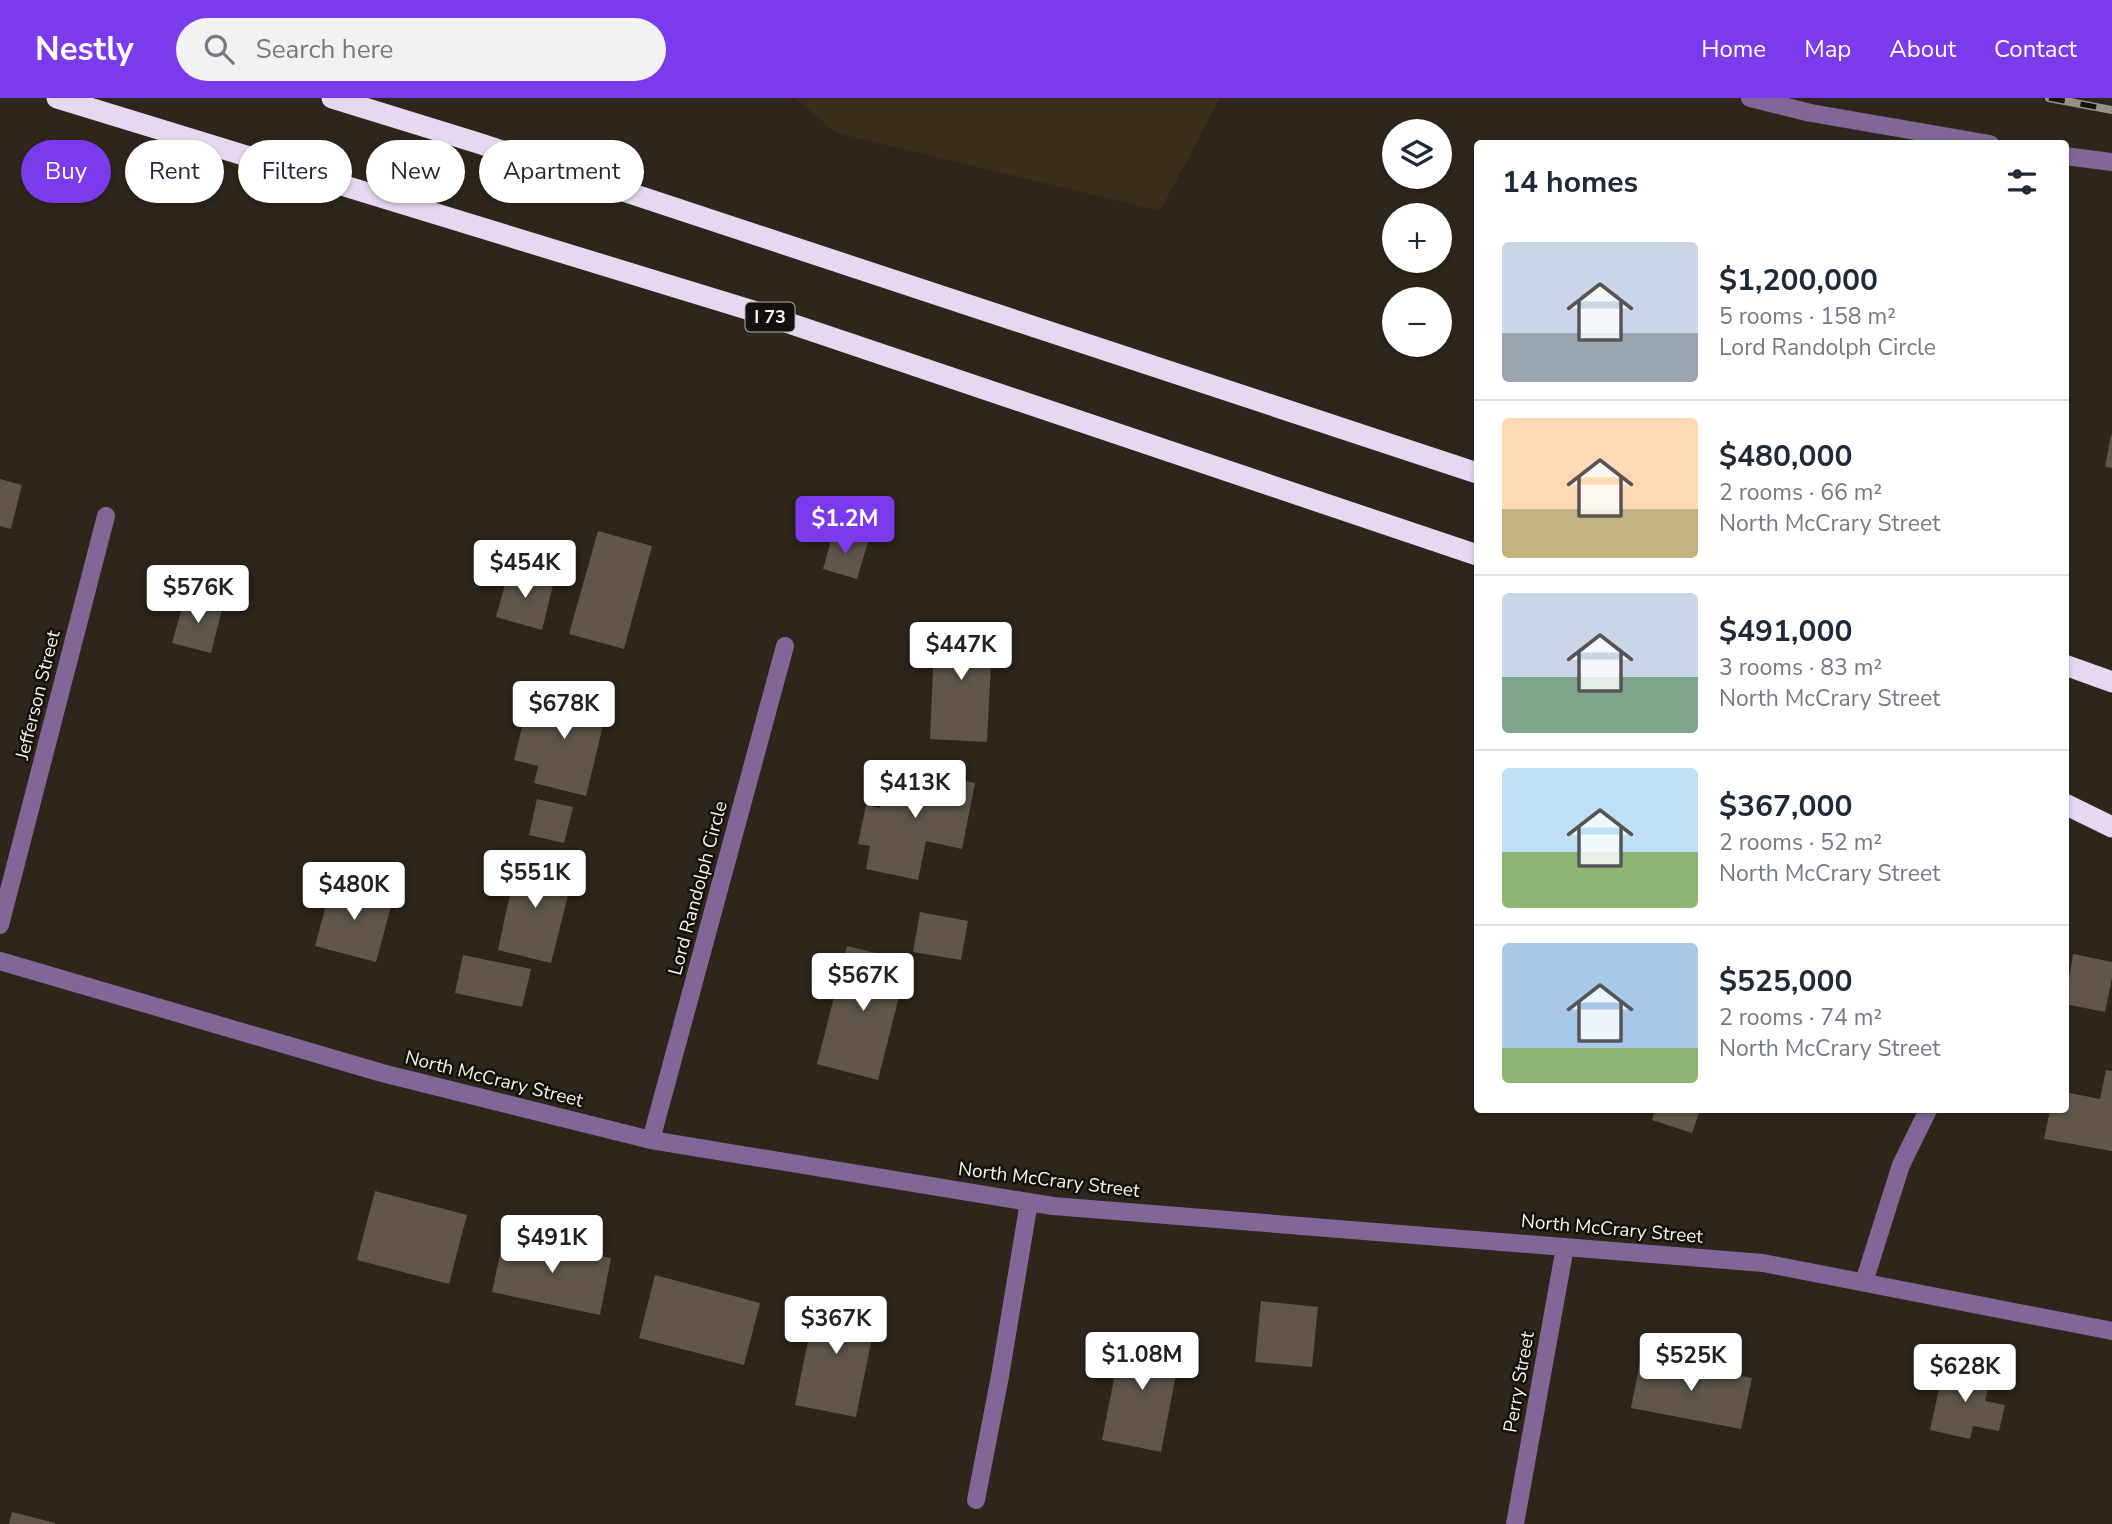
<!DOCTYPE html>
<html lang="en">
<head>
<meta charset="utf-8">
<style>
  :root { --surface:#fff; --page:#f2f2f3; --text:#1f2937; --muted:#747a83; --line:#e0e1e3; --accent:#7c3aed }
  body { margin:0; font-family:"Nunito Sans",sans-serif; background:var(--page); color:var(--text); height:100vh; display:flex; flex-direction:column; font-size:26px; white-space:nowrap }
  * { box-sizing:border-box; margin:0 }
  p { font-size:23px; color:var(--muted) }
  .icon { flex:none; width:38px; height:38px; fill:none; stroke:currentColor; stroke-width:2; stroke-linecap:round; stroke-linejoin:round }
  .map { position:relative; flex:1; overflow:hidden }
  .details { position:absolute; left:1474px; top:42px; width:595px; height:973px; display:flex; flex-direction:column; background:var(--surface); border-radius:7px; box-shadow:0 2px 5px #0004 }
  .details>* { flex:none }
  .guide { position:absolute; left:21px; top:42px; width:665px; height:63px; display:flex; gap:14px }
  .controls { position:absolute; left:1382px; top:21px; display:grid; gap:14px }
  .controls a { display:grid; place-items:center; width:70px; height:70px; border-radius:50%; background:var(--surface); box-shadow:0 2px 5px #0004; font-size:35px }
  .price { position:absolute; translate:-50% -60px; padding:0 16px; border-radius:7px; background:#fff; color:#222; font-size:23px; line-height:46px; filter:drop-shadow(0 2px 4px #0008) }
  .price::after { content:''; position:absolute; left:50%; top:42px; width:21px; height:16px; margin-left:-10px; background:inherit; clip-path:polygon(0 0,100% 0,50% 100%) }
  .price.selected { background:var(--accent); color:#fff }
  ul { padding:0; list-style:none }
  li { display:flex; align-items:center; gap:21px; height:175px; padding:0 28px }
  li+li { border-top:2px solid var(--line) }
  li span { display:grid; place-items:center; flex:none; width:196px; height:140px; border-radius:7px; color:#555 }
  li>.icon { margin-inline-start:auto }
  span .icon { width:84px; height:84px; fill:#fffc; stroke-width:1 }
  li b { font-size:30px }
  h2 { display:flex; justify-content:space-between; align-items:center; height:84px; padding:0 28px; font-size:30px }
  .chip { padding:0 24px; border-radius:32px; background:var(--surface); box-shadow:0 2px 5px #0004; font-size:24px; line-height:63px }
  .chip.selected { background:var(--accent); color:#fff }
  header { display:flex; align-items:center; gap:42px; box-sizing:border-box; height:98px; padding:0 35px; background:var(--accent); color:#fff }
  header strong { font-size:33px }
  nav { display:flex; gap:38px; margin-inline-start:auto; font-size:24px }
  .search { width:490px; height:63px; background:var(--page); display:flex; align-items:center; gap:18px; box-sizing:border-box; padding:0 24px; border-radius:38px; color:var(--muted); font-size:26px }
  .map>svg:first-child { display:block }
  .built { fill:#392d1b }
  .building { fill:#60574a }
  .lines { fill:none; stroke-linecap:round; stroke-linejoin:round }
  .lane { stroke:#816698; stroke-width:18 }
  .street { stroke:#816698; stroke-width:18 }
  .highway { stroke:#e5d8f0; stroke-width:21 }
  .rail-casing { stroke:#979187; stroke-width:8 }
  .rail { stroke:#14100b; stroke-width:5; stroke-dasharray:16; stroke-linecap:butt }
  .labels { text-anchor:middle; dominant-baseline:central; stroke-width:5; stroke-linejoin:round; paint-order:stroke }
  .shield { fill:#14100b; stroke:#b3aea7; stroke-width:2 }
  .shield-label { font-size:18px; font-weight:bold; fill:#f7f2ea }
  .street-label { font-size:19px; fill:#f7f2ea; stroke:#14100b }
</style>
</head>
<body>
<header>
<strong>Nestly</strong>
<div class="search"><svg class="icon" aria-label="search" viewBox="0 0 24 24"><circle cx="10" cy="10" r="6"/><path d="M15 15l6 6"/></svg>Search here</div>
<nav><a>Home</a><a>Map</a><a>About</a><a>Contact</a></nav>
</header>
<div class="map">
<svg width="2112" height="1426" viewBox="0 0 2112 1426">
  <rect width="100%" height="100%" fill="#2e261a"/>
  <!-- built -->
  <path class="built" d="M795,0H1220L1160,113L836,35Z"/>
  <!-- building -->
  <path class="building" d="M2111,337H2112V370L2105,369Z
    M0,381L22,387L11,431L0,428Z
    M598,433L652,448L624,551L569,536Z
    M833,435L868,444L857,481L823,471Z
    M509,472L554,483L542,532L496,519Z
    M185,499L223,508L211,555L172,545Z
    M935,524L993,527L987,644L930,641Z
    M556,590L609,603L586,698L534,685L538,668L514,662L526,612L549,618Z
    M889,668L975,685L962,751L926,743L918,782L866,771L870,748L858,746L866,707L880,710Z
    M537,701L573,709L564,745L529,737Z
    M518,759L574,773L551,865L498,852Z
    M332,785L393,801L376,864L315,848Z
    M920,814L968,823L961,862L913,854Z
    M847,848L908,863L878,982L817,966Z
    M2073,856L2112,864V880L2105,914L2065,906Z
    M463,857L531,871L522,909L455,895Z
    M2106,972L2112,973V1053L2044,1041L2050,1012H2065V994L2100,1001Z
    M1655,1012H1700L1692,1035L1652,1022Z
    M375,1093L467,1117L449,1186L357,1162Z
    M504,1138L611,1160L600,1217L492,1194Z
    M655,1177L760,1205L744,1267L639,1240Z
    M817,1198L878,1210L856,1319L795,1307Z
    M1261,1203L1318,1209L1312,1269L1255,1264Z
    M1123,1235L1182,1246L1161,1354L1102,1342Z
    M1641,1259L1752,1280L1741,1331L1631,1310Z
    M1944,1268L1991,1278L1985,1303L2005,1307L1999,1333L1973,1328L1970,1341L1930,1332Z
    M12,1414L55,1425V1426H9Z"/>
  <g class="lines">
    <!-- lane -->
    <path class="lane" d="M1864,1184L1901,1067L1928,1012
      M976,1402L1000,1278L1029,1104"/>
    <!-- street -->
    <path class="street" d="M1750,0L1811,15L1990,46
      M2065,58L2112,64
      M0,827L106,418
      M0,863L382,975L651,1042L1053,1108L1763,1165L2112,1233
      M651,1042L785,548
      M1515,1426L1565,1149"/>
    <!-- highway -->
    <path class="highway" d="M57,0L750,212L1477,457
      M332,0L478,45L1477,375
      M2065,567L2112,584
      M2065,706L2112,729"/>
    <!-- rail casing -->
    <g class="rail-casing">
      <path id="rail" d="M2049,0L2112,12"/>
    </g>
    <!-- rail -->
    <use href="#rail" class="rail"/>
  </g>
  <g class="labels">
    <!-- shield labels -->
    <rect class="shield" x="745.5" y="204.5" width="49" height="29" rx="5"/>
    <g class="shield-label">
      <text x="770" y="219">I 73</text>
    </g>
    <!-- street labels -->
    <g class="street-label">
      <text transform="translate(38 597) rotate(-76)">Jefferson Street</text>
      <text transform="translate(698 790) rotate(-75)">Lord Randolph Circle</text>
      <text transform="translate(494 981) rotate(14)">North McCrary Street</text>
      <text transform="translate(1049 1082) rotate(7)">North McCrary Street</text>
      <text transform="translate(1612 1131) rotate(5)">North McCrary Street</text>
      <text transform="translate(1519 1284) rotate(-80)">Perry Street</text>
    </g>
  </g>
</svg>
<div class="controls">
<a><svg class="icon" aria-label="layers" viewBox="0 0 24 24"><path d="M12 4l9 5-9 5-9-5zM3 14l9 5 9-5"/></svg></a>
<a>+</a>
<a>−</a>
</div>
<b class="price selected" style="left:845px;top:458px">$1.2M</b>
<b class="price" style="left:525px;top:502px">$454K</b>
<b class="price" style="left:198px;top:527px">$576K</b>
<b class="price" style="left:961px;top:584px">$447K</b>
<b class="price" style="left:564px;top:643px">$678K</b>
<b class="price" style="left:915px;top:722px">$413K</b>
<b class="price" style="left:535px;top:812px">$551K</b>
<b class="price" style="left:354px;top:824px">$480K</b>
<b class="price" style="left:863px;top:915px">$567K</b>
<b class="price" style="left:552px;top:1177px">$491K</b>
<b class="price" style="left:836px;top:1258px">$367K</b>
<b class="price" style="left:1142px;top:1294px">$1.08M</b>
<b class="price" style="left:1691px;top:1295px">$525K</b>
<b class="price" style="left:1965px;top:1306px">$628K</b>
<div class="guide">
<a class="chip selected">Buy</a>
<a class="chip">Rent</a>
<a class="chip">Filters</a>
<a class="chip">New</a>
<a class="chip">Apartment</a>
</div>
<section class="details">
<h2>14 homes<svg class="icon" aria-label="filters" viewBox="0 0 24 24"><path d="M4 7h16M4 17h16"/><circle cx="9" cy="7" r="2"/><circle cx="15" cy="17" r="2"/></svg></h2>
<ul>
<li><span style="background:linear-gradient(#c9d6e8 65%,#9aa5b1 0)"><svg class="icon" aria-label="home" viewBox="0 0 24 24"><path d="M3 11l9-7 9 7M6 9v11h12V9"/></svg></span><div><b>$1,200,000</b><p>5 rooms · 158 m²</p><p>Lord Randolph Circle</p></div></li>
<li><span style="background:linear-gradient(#ffd9b3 65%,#c2b280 0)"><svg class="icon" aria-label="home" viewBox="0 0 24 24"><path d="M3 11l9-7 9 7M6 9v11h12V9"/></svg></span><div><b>$480,000</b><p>2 rooms · 66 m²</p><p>North McCrary Street</p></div></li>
<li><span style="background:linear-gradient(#c9d6e8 60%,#7fa58c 0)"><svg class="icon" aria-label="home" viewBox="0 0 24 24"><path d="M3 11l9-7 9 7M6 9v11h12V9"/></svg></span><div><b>$491,000</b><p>3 rooms · 83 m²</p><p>North McCrary Street</p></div></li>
<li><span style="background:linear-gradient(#bfe0f5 60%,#8fb573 0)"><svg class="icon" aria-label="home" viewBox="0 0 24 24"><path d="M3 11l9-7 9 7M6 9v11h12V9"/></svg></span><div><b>$367,000</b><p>2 rooms · 52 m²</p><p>North McCrary Street</p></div></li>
<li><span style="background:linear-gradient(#a9c7e8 75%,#8fb573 0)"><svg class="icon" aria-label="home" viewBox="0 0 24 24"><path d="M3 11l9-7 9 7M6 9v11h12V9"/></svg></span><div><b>$525,000</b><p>2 rooms · 74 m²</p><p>North McCrary Street</p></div></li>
</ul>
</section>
</div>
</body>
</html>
